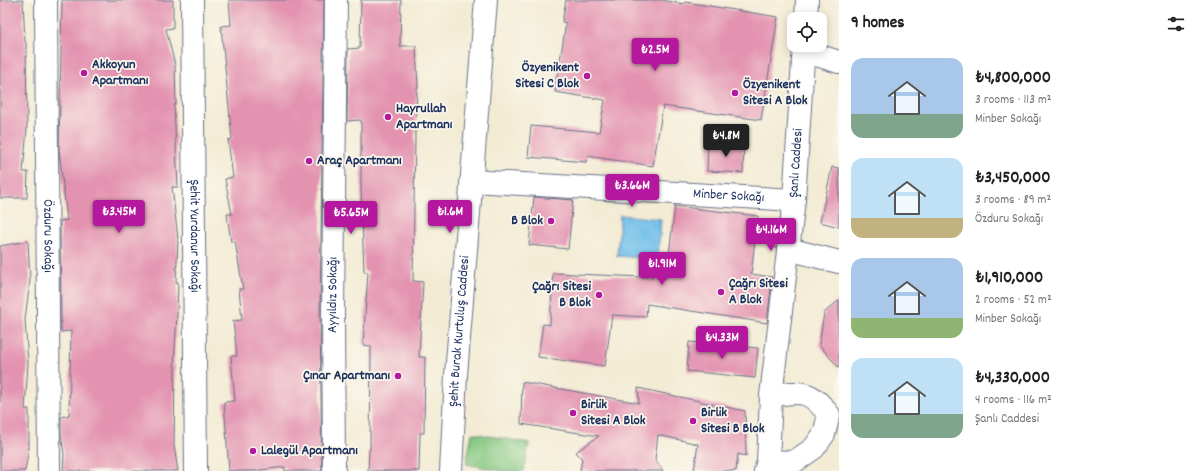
<!DOCTYPE html>
<html lang="en">
<head>
<meta charset="utf-8">
<style>
  :root { --surface:#fff; --page:#f2f2f2; --text:#222; --muted:#767676; --accent:#b5179e }
  body { margin:0; font-family:Dekko,sans-serif; background:var(--page); color:var(--text); height:100vh; display:flex; flex-direction:column; font-size:15px; white-space:nowrap }
  * { box-sizing:border-box; margin:0 }
  p { font-size:13px; color:var(--muted) }
  .icon { flex:none; width:22px; height:22px; fill:none; stroke:currentColor; stroke-width:2; stroke-linecap:round; stroke-linejoin:round }
  .map { position:relative; flex:1; overflow:hidden }
  .drawer { display:flex; flex-direction:column; background:var(--surface); width:360px }
  .drawer>* { flex:none }
  .fabs { position:absolute; left:787px; top:12px; display:grid; gap:8px }
  .fabs a { display:grid; place-items:center; width:40px; height:40px; border-radius:8px; background:var(--surface); box-shadow:0 2px 10px #0003; font-size:20px }
  .price { position:absolute; translate:-50% -34px; padding:0 9px; border-radius:4px; background:var(--accent); color:#fff; font-size:13px; line-height:26px; filter:drop-shadow(0 1px 2px #0008) }
  .price::after { content:''; position:absolute; left:50%; top:24px; width:12px; height:9px; margin-left:-6px; background:inherit; clip-path:polygon(0 0,100% 0,50% 100%) }
  .price.active { background:#222; color:#fff }
  ul { padding:0; list-style:none }
  li { display:flex; align-items:center; gap:12px; height:100px; padding:0 12px }
  li span { display:grid; place-items:center; flex:none; width:112px; height:80px; border-radius:12px; color:#555 }
  li>.icon { margin-inline-start:auto }
  span .icon { width:48px; height:48px; fill:#fffc; stroke-width:1 }
  li b { font-size:17px }
  h2 { display:flex; justify-content:space-between; align-items:center; height:48px; padding:0 12px; font-size:17px }
  main { display:flex; flex:1; min-height:0 }
  .map>svg:first-child { display:block }
  .green { fill:#83c67f; stroke:#4f7a6e }
  .water { fill:#6fbeea; stroke:#4576a4 }
  .building { fill:#e393b0 }
  .lines { fill:none; stroke-linecap:round; stroke-linejoin:round }
  .minor-casing { stroke:#677187; stroke-width:24 }
  .tertiary-casing { stroke:#677187; stroke-width:24 }
  .minor { stroke:#fff; stroke-width:22 }
  .tertiary { stroke:#fff; stroke-width:22 }
  .poi-dot { fill:#b5179e; stroke:#fbf7ec; stroke-width:1.5 }
  .labels { text-anchor:middle; dominant-baseline:central; stroke-width:3.5; stroke-linejoin:round; paint-order:stroke }
  .poi-label { font-size:14px; font-weight:bold; fill:#1b2f5e; stroke:#fbf7ec; text-anchor:start }
  .street-label { font-size:14px; fill:#1b2f5e; stroke:#fbf7ec }
</style>
</head>
<body>
<main>
<div class="map">
<svg width="839" height="471" viewBox="0 0 839 471">
  <rect width="100%" height="100%" fill="#fbf7ec"/>
  <filter id="ink" filterUnits="userSpaceOnUse"><feTurbulence type="fractalNoise" baseFrequency=".025" numOctaves="2"/><feDisplacementMap in="SourceGraphic" scale="8" xChannelSelector="R" yChannelSelector="G"/><feConvolveMatrix kernelMatrix="1 2 1 2 8 2 1 2 1" color-interpolation-filters="sRGB"/></filter>
  <filter id="wash" filterUnits="userSpaceOnUse"><feTurbulence type="fractalNoise" baseFrequency=".012" numOctaves="4" result="noise"/><feDisplacementMap in="SourceGraphic" scale="16" xChannelSelector="R" yChannelSelector="G"/><feGaussianBlur stdDeviation="0.9" result="paint"/><feColorMatrix in="noise" values="0 0 0 0 0 0 0 0 0 0 0 0 0 0 0 0 0 1.4 0 .05"/><feComposite in="paint" operator="in"/></filter>
  <g filter="url(#wash)">
    <rect width="100%" height="100%" fill="#f3ebd4"/>
    <!-- green -->
    <path class="green" d="M472,433L529,443L524,471H503L466,464Z"/>
    <!-- water -->
    <path class="water" d="M620,215L661,219L658,259L617,256Z"/>
    <g id="blocks">
      <!-- building -->
      <path class="building" d="M0,0H23L25,42H26L27,129L23,172H28L27,198H0Z
        M62,0H173V28L166,29L175,65L176,104L174,105L178,187H172L178,239L176,282H178L177,313L174,366H175L174,446L178,471H63L64,455L61,433V417L69,415L71,331L61,332V318L60,221L67,220L59,150Z
        M229,0H324L320,314L322,471H285V467L253,471H229L224,402L235,401L231,356H237L233,321L242,320L239,289H243L235,241L231,242L227,214H232L225,179L233,177L228,140L232,139L221,26L231,25Z
        M361,0H401L400,46H416L418,88H417L415,135L413,281L423,282L419,357H425L424,433H420L419,471H368L369,450H370L371,346L363,345L368,272H364L361,190V120L347,121L348,49L360,48Z
        M566,0H661L684,4L685,2L778,17L761,120L663,106L653,166L587,156L586,162L528,157L531,126L599,132L605,100L555,92L566,23L562,22Z
        M708,143L744,144L743,173L707,171Z
        M832,167L839,168V227L820,222Z
        M534,197L573,200L568,249L529,245Z
        M675,206L758,216L751,274L772,277L767,323L647,304L646,317L612,315L605,366L538,357L543,324L550,325L553,273L666,278Z
        M28,241L30,280L25,319L28,364L25,409H29V448L25,471H0V246Z
        M839,300V368L819,345L824,313Z
        M689,342L758,348L755,378L687,371Z
        M522,382L639,403L638,388L745,411L746,456L738,454L736,471H694L698,444L658,435L655,459L663,471H580L582,459L576,452L599,436L521,424Z"/>
    </g>
  </g>
  <g filter="url(#ink)">
    <use href="#blocks" fill-opacity="0" stroke="#677187" stroke-width="1"/>
    <g class="lines">
      <!-- minor casing -->
      <g class="minor-casing">
        <g id="minor">
          <path id="s1" d="M46,0L49,471"/>
          <path id="s2" d="M192,0L196,471"/>
          <path d="M806,19L807,0"/>
          <path d="M804,51L839,62"/>
          <path id="s3" d="M471,181L794,200"/>
          <path d="M788,249L839,262"/>
          <path d="M771,396C802,391 809,389 829,415"/>
          <path d="M768,461L794,462L814,448L824,434L829,415"/>
          <path id="s4" d="M334,471L333,314L336,0"/>
          <path id="s5" d="M765,471L768,461L771,396L794,200L804,45"/>
        </g>
      </g>
      <!-- tertiary casing -->
      <g class="tertiary-casing">
        <g id="tertiary">
          <path id="s6" d="M451,471L456,375L486,0"/>
        </g>
      </g>
      <!-- minor -->
      <use href="#minor" class="minor"/>
      <!-- tertiary -->
      <use href="#tertiary" class="tertiary"/>
    </g>
  </g>
  <!-- markers -->
  <g class="poi-dot">
    <circle cx="84" cy="73" r="4"/>
    <circle cx="587" cy="76" r="4"/>
    <circle cx="735" cy="93" r="4"/>
    <circle cx="388" cy="117" r="4"/>
    <circle cx="309" cy="161" r="4"/>
    <circle cx="551" cy="221" r="4"/>
    <circle cx="721" cy="292" r="4"/>
    <circle cx="599" cy="295" r="4"/>
    <circle cx="398" cy="376" r="4"/>
    <circle cx="573" cy="413" r="4"/>
    <circle cx="693" cy="421" r="4"/>
    <circle cx="253" cy="451" r="4"/>
  </g>
  <g class="labels">
    <!-- poi labels -->
    <g class="poi-label">
      <text x="92" y="65">Akkoyun<tspan x="92" dy="16">Apartmanı</tspan></text>
      <text x="579" y="68" text-anchor="end">Özyenikent<tspan x="579" dy="16">Sitesi C Blok</tspan></text>
      <text x="743" y="85">Özyenikent<tspan x="743" dy="16">Sitesi A Blok</tspan></text>
      <text x="396" y="109">Hayrullah<tspan x="396" dy="16">Apartmanı</tspan></text>
      <text x="317" y="161">Araç Apartmanı</text>
      <text x="543" y="221" text-anchor="end">B Blok</text>
      <text x="729" y="284">Çağrı Sitesi<tspan x="729" dy="16">A Blok</tspan></text>
      <text x="591" y="287" text-anchor="end">Çağrı Sitesi<tspan x="591" dy="16">B Blok</tspan></text>
      <text x="390" y="376" text-anchor="end">Çınar Apartmanı</text>
      <text x="581" y="405">Birlik<tspan x="581" dy="16">Sitesi A Blok</tspan></text>
      <text x="701" y="413">Birlik<tspan x="701" dy="16">Sitesi B Blok</tspan></text>
      <text x="261" y="451">Lalegül Apartmanı</text>
    </g>
    <!-- street labels -->
    <g class="street-label">
      <text stroke="none"><textPath href="#s5" startOffset="310">Şanlı Caddesi</textPath></text>
      <text stroke="none"><textPath href="#s3" startOffset="258">Minber Sokağı</textPath></text>
      <text stroke="none"><textPath href="#s1" startOffset="236">Özduru Sokağı</textPath></text>
      <text stroke="none"><textPath href="#s2" startOffset="236">Şehit Yurdanur Sokağı</textPath></text>
      <text stroke="none"><textPath href="#s4" startOffset="176">Ayyıldız Sokağı</textPath></text>
      <text stroke="none"><textPath href="#s6" startOffset="140">Şehit Burak Kurtuluş Caddesi</textPath></text>
    </g>
  </g>
</svg>
<div class="fabs">
<a><svg class="icon" aria-label="locate" viewBox="0 0 24 24"><circle cx="12" cy="12" r="6"/><path d="M12 2v4M12 18v4M2 12h4M18 12h4"/></svg></a>
</div>
<b class="price" style="left:655px;top:72px">₺2.5M</b>
<b class="price active" style="left:726px;top:158px">₺4.8M</b>
<b class="price" style="left:632px;top:208px">₺3.66M</b>
<b class="price" style="left:119px;top:234px">₺3.45M</b>
<b class="price" style="left:450px;top:234px">₺1.6M</b>
<b class="price" style="left:351px;top:235px">₺5.65M</b>
<b class="price" style="left:771px;top:252px">₺4.16M</b>
<b class="price" style="left:662px;top:286px">₺1.91M</b>
<b class="price" style="left:722px;top:360px">₺4.33M</b>
</div>
<section class="drawer">
<h2>9 homes<svg class="icon" aria-label="filters" viewBox="0 0 24 24"><path d="M4 7h16M4 17h16"/><circle cx="9" cy="7" r="2"/><circle cx="15" cy="17" r="2"/></svg></h2>
<ul>
<li><span style="background:linear-gradient(#a9c7e8 70%,#7fa58c 0)"><svg class="icon" aria-label="home" viewBox="0 0 24 24"><path d="M3 11l9-7 9 7M6 9v11h12V9"/></svg></span><div><b>₺4,800,000</b><p>3 rooms · 113 m²</p><p>Minber Sokağı</p></div></li>
<li><span style="background:linear-gradient(#bfe0f5 75%,#c2b280 0)"><svg class="icon" aria-label="home" viewBox="0 0 24 24"><path d="M3 11l9-7 9 7M6 9v11h12V9"/></svg></span><div><b>₺3,450,000</b><p>3 rooms · 89 m²</p><p>Özduru Sokağı</p></div></li>
<li><span style="background:linear-gradient(#a9c7e8 75%,#8fb573 0)"><svg class="icon" aria-label="home" viewBox="0 0 24 24"><path d="M3 11l9-7 9 7M6 9v11h12V9"/></svg></span><div><b>₺1,910,000</b><p>2 rooms · 52 m²</p><p>Minber Sokağı</p></div></li>
<li><span style="background:linear-gradient(#bfe0f5 70%,#7fa58c 0)"><svg class="icon" aria-label="home" viewBox="0 0 24 24"><path d="M3 11l9-7 9 7M6 9v11h12V9"/></svg></span><div><b>₺4,330,000</b><p>4 rooms · 116 m²</p><p>Şanlı Caddesi</p></div></li>
</ul>
</section>
</main>
</body>
</html>
